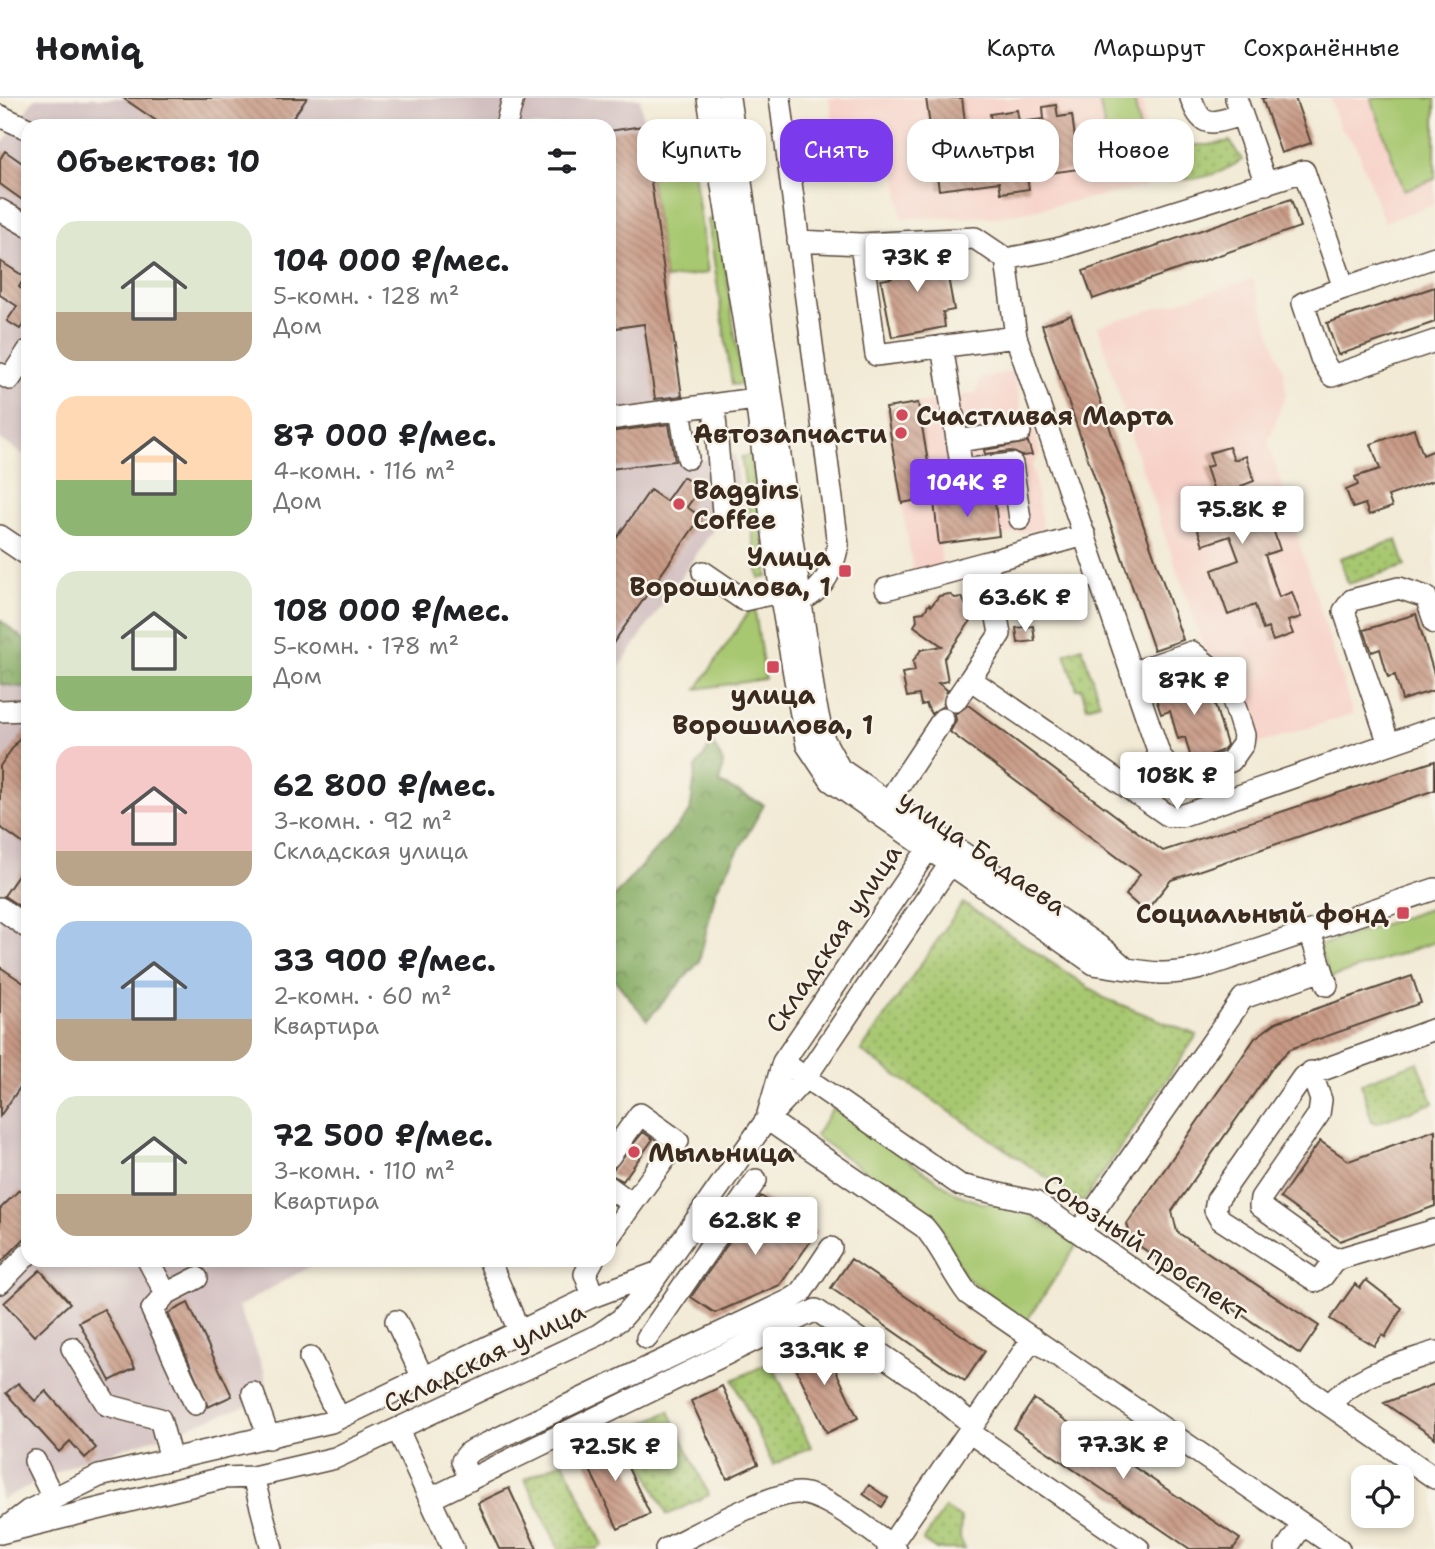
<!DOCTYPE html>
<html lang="ru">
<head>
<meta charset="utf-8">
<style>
  :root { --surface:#fff; --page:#f6f6f6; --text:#202124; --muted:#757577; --line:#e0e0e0; --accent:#7c3aed }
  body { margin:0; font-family:"Shantell Sans",sans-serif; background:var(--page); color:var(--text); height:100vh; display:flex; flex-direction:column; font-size:26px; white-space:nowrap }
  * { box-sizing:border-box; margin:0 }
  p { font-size:23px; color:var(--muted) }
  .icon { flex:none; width:38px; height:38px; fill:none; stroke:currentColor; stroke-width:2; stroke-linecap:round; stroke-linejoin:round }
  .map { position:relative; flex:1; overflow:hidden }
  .details { position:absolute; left:21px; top:21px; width:595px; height:1148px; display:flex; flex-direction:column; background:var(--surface); border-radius:21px; box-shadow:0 4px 10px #0003 }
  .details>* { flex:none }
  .top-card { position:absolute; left:637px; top:21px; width:665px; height:63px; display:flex; gap:14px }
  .buttons { position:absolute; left:1351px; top:1367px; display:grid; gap:14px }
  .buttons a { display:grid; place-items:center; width:63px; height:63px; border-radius:14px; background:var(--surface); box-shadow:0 4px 10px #0003; font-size:35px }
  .price { position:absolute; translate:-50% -60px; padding:0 16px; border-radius:7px; background:#fff; color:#222; font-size:23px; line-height:46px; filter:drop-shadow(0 2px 4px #0008) }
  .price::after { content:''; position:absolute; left:50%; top:42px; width:21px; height:16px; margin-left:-10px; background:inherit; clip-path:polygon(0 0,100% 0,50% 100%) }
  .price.on { background:var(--accent); color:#fff }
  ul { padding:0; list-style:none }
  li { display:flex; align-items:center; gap:21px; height:175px; padding:0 35px }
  li span { display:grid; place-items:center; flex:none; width:196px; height:140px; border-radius:21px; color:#555 }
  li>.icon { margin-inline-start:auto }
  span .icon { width:84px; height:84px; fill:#fffc; stroke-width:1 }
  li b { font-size:30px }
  h2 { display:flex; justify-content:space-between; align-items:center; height:84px; padding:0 35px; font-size:30px }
  .chip { padding:0 24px; border-radius:21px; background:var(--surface); box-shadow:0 4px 10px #0003; font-size:24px; line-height:63px }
  .chip.on { background:var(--accent); color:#fff }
  header { display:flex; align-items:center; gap:42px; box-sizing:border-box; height:98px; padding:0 35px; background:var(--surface); border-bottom:2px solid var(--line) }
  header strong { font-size:33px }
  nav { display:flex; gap:38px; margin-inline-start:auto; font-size:24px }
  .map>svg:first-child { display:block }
  .built { fill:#f7d1c8 }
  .industrial { fill:#d2bfc0 }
  .grass { fill:#a7c770; stroke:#717847; stroke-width:2 }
  .forest { fill:url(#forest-crowns); stroke:#606b40; stroke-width:2 }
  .park { fill:url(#park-dots); stroke:#717847; stroke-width:2 }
  .building { fill:url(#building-back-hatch) }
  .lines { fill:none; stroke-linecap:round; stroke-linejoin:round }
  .minor-casing { stroke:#564739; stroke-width:24 }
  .minor { stroke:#fff; stroke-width:21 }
  .poi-dot { fill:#d1495b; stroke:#f7f3e8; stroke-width:2.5 }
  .labels { text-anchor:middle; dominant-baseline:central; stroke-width:5; stroke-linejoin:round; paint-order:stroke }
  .poi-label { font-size:26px; font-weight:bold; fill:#3b2a1e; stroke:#f7f3e8; text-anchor:start }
  .street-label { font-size:26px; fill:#3b2a1e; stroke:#f7f3e8 }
</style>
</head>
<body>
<header>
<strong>Homiq</strong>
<nav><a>Карта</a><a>Маршрут</a><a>Сохранённые</a></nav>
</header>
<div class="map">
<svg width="1435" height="1451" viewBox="0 0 1435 1451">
  <defs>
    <pattern id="forest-crowns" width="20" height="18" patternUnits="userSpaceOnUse" patternTransform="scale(1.75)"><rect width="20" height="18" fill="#85ac62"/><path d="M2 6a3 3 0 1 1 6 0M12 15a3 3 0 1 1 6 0" fill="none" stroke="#6e8c50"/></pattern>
    <pattern id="park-dots" width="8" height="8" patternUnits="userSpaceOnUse" patternTransform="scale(1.75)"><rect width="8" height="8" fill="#a7c770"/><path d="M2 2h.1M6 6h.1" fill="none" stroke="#89a25b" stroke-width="1.8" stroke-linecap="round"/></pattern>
    <pattern id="building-back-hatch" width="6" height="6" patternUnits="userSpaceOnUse" patternTransform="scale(1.75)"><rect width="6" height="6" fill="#c89a86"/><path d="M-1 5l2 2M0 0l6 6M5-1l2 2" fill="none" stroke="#a47e6d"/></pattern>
  </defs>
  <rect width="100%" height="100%" fill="#f7f3e8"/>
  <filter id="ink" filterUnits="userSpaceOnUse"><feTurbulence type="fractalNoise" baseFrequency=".0143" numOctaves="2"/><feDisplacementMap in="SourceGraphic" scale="14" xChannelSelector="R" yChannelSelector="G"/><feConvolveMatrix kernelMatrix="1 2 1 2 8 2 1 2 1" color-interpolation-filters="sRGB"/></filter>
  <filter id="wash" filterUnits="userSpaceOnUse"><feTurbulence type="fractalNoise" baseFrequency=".00686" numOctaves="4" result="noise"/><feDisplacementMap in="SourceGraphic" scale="28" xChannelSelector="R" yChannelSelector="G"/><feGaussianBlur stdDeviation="1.57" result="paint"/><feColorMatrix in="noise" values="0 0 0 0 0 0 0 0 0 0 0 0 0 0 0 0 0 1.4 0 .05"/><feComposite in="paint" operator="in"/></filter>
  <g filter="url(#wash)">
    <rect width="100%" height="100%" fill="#f2ead5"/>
    <!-- built -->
    <path class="built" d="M829,0H1142L1147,47L1132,53L1145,89L998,119L902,120L894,59L840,65Z
      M1330,0H1435V106L1384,124L1356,47L1340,30Z
      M1253,181L1284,276L1286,295L1268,344L1353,616L1257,646L1235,577L1207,559L1135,351L1098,228Z
      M1013,273L1024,325L1035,335L1040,356L1032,367L1043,431L940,446L942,473L914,479L886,310L976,295L981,280Z"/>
    <!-- industrial -->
    <path class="industrial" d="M35,0H640L683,305L682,366L735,356L742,412L730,407L610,583L609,591V28H28V360L0,341V49Z
      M0,556L28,577V1162H321L238,1209L264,1272L269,1299L166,1337L81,1363L0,1402Z"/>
    <!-- grass -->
    <path class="grass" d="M1099,0H1134L1142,44L1108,50Z
      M1371,0H1435V81L1404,92Z
      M687,22L708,175L665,181L643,28Z
      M718,119L742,286L732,287L708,122Z
      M750,357L768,479L759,480L741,359Z
      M754,506L765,581L697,591Z
      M1435,809V844L1330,880L1319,848Z
      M833,1010L957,1096L981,1105H1013L1077,1147L1026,1224L964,1178L938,1124L815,1038Z"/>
    <!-- forest -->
    <path class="forest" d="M0,522L28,545V590L0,586Z
      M713,645L723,665L720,685L764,707L716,792L699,864L647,922L609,875V804L690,714L696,669Z"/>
    <!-- park -->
    <path class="park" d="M1230,43L1242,62C1213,81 1192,83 1158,81L1157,47H1209Z
      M1397,442L1405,468L1348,486L1340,460Z
      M1082,549L1100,605L1087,609L1081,590L1077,591L1065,555Z
      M963,805L1104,900L1197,937L1083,1104L861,953Z
      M1418,964L1433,1005L1377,1025L1372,1023L1361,985Z
      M771,1264L811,1349L773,1367L733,1282Z
      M669,1313L709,1397L667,1417L627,1333Z
      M563,1363L603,1447L596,1451H559L525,1381Z
      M945,1410L961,1420L960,1440L965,1451H935L923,1443Z"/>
    <g id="blocks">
      <!-- building -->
      <path class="building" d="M123,0H307L287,28H164Z
        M926,0H962L966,32L992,29L990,16L1017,12L1019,24L1044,21L1043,9L1056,7L1058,19L1072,17L1079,71L1027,78L1029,91L1001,95L999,84L939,92Z
        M1262,0H1295L1311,45L1281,55Z
        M643,28L682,298L655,301L644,226L609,231V33Z
        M5,53L28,69V106L0,86V61Z
        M1291,101L1300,129L1093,201L1083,173Z
        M919,156L920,162L944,157L954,212L943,214L945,229L892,239L881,182L892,180L889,159Z
        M0,163L25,179L19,189L26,194L28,191V220L20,231L7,223L17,208L0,197Z
        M1435,189V224L1338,257L1327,225Z
        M1071,217L1183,542L1154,552L1042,227Z
        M918,305L934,399L902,405L886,310Z
        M669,326L675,363L609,371V334Z
        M1414,331L1423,357L1435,352V382L1388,398L1392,409L1369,417L1365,406L1353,410L1346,392L1358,387L1355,379L1380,371L1371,346Z
        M1028,344L1032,357L1022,358L1011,353L985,356L984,352Z
        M1229,349L1234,362L1246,358L1254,383L1241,388L1255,431L1271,425L1280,452L1265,457L1279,499L1292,494L1301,519L1288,523L1293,536L1273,543L1268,530L1263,532L1255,507L1228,517L1212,472L1239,462L1230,438L1203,447L1188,402L1214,393L1206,369L1213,367L1209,355Z
        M683,379L700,391L687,409L701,419L609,551V451L650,392L666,403Z
        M994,396L999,438L939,446L934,404Z
        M949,496L955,500L962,499L972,521L944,561L948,583L938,585L947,592L943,608L931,616L926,606L921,607L919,597L907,599L902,575L915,573L913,563L921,552L942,548L914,528L917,523L916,515L924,514L929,506L931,508L939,498Z
        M1416,516L1435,579V592L1402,602L1395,577L1388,579L1380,551L1372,554L1364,532Z
        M1033,528L1035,543L1018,545L1016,530Z
        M1202,579L1208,584L1227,647L1223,652L1192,664L1185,639L1178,641L1170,613L1161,616L1154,594Z
        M968,607L1163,753L1435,663V692L1171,782L1145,814L1126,797L1140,776L950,634L956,622L955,616Z
        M28,628V749L0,729V668Z
        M28,763V814L4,798Z
        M0,869L28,888V978L0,1018Z
        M1412,878L1421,905L1290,951L1275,966L1172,1113L1177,1134L1319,1228L1300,1256L1132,1143L1127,1126L1255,940L1277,924Z
        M1435,1032V1108L1340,1143L1280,1100L1320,1043L1349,1063Z
        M643,1034L653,1041L623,1083L609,1076Z
        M19,1092L28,1100V1137L0,1165V1111Z
        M761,1098L817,1134L780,1187L715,1215L691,1199Z
        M851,1161L985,1253L965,1283L831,1190Z
        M40,1172L70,1205L34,1238L4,1205Z
        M1366,1182L1402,1210L1385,1239L1382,1237L1374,1248L1330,1221L1355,1186L1360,1190Z
        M188,1205L232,1298L208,1309L168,1215Z
        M104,1211L135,1270L110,1283L79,1224Z
        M822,1243L858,1320L827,1335L790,1258Z
        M18,1285L35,1303L46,1293L96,1350L85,1360L70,1343L59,1354L6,1295Z
        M1435,1286V1340L1384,1305Z
        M722,1288L758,1366L727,1381L691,1303Z
        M1034,1301L1240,1441L1233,1451H1190L1014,1331Z
        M613,1338L650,1416L618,1431L581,1353Z
        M869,1387L888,1400L882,1409L863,1396Z
        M509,1390L537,1451H499L478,1405Z"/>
    </g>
  </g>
  <g filter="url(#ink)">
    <use href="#blocks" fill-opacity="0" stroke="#564739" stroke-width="2"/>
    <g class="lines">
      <!-- minor casing -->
      <g class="minor-casing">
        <path id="minor" d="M708,0L756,301L782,506L800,611L807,647L831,683L1094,866C1137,871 1158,881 1201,870L1435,791
          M729,0L815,603L823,640L840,671L1106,853L1124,869
          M780,0L838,447C832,475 821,500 789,505
          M1191,0C1203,34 1212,24 1242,17
          M1236,0L1266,86
          M0,18L28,31
          M506,28L513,0
          M0,112L28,128
          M798,143L861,146L975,140L1006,161L1057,151L1304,73L1344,190L1303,205L1321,260L1332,278L1435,243
          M861,146L876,257L1016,239
          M1006,161L1016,239L1160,658L1136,696
          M1344,190L1435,159
          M942,248L962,372L1012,366L1020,421
          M0,276L10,281L28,253
          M714,307L723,414
          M680,312L688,360
          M609,321L769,299
          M957,343L1020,334
          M0,438L28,457
          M987,464L1085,437
          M703,474L744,502L793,491
          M886,491L987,464L1000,536L970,581
          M1131,575L1192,554L1227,583L1244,637L1243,646L1231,663L1192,678L1174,674L1160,658
          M955,603L970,581L1169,718H1181L1435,630
          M0,613L28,612
          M1389,646L1344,513L1352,502L1399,490L1426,499L1435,525
          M888,704L943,621
          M0,810L28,830
          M1310,834L1327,887
          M1435,931L1303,979L1217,1102L1215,1112L1220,1121L1316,1183L1323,1178L1335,1162L1435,1132
          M783,964L960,1087L1035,1104L1435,1380
          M1311,974L1321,1002L1319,1016L1261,1100L1260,1108L1335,1162
          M768,1016L783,964L928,751L940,745
          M767,1021L924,1129C942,1149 951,1174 968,1196L1339,1451
          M609,1059L640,1016L678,1043L632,1106L609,1089
          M1079,1134L1243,900L1322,872
          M609,1139L632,1106
          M148,1162L166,1196L152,1212L195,1306
          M489,1162L519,1233
          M593,1162L585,1176L593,1198
          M0,1185L28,1156
          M166,1196L197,1180
          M396,1223L423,1280
          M647,1240L756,1082
          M72,1250L107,1307L160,1321L171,1361
          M310,1260L339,1320
          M253,1295L269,1340
          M1329,1307C1357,1276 1397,1267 1435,1254
          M398,1332L453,1451
          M969,1334L1139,1451
          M35,1363L53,1400
          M253,1379L272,1451
          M470,1382L462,1363L469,1354L790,1202L801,1195L831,1150
          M430,1401L816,1212L920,1283L973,1327
          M7,1429L28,1413L99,1378L331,1324L589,1200L659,1174
          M0,1435L223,1380L253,1379L335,1360L598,1237L621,1221L646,1193L767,1021L806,979L950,766L945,743
          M666,1451C695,1437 770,1394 799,1395C828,1397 872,1434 896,1451
          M888,1451L1033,1240
          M1286,1451L1303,1426"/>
      </g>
      <!-- minor -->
      <use href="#minor" class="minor"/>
    </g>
  </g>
  <!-- markers -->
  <g class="poi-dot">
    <circle cx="902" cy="317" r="7"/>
    <circle cx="901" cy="335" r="7"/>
    <circle cx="679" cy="406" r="7"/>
    <rect x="838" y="466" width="14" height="14" rx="3.5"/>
    <rect x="766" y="562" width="14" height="14" rx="3.5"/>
    <rect x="1396" y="808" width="14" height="14" rx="3.5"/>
    <circle cx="634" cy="1054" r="7"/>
  </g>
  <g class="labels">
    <!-- poi labels -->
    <g class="poi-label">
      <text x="916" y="317">Счастливая Марта</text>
      <text x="887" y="335" text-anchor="end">Автозапчасти</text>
      <text x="693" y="391">Baggins<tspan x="693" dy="30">Coffee</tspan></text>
      <text x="831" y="458" text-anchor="end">Улица<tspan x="831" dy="30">Ворошилова, 1</tspan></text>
      <text x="773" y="596" text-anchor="middle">улица<tspan x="773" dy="30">Ворошилова, 1</tspan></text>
      <text x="1389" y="815" text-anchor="end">Социальный фонд</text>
      <text x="648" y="1054">Мыльница</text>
    </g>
    <!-- street labels -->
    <g class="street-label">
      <text transform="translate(983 754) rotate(35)">улица Бадаева</text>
      <text transform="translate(833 840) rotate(-56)">Складская улица</text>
      <text transform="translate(1146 1149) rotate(34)">Союзный проспект</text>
      <text transform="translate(484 1259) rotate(-26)">Складская улица</text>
    </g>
  </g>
</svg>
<div class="buttons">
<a><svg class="icon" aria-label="locate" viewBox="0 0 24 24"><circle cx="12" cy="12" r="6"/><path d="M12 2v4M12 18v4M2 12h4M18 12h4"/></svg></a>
</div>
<b class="price" style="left:917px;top:196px">73K ₽</b>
<b class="price on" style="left:967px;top:421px">104K ₽</b>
<b class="price" style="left:1242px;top:448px">75.8K ₽</b>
<b class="price" style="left:1025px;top:536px">63.6K ₽</b>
<b class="price" style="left:1194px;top:619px">87K ₽</b>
<b class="price" style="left:1177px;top:714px">108K ₽</b>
<b class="price" style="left:755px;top:1159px">62.8K ₽</b>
<b class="price" style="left:824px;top:1289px">33.9K ₽</b>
<b class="price" style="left:1123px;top:1383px">77.3K ₽</b>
<b class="price" style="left:615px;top:1385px">72.5K ₽</b>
<div class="top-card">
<a class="chip">Купить</a>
<a class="chip on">Снять</a>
<a class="chip">Фильтры</a>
<a class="chip">Новое</a>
</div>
<section class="details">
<h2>Объектов: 10<svg class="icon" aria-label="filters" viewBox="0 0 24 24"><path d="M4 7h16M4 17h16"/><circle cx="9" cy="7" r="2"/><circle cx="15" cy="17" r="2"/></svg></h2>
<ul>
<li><span style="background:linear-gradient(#dfe7d0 65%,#b9a48a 0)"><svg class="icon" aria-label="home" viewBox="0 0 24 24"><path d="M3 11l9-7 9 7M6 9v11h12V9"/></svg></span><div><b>104 000 ₽/мес.</b><p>5-комн. · 128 m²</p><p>Дом</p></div></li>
<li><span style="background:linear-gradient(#ffd9b3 60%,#8fb573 0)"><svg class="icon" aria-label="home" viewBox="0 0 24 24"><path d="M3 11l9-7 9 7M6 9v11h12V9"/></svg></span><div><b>87 000 ₽/мес.</b><p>4-комн. · 116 m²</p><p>Дом</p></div></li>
<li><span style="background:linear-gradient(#dfe7d0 75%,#8fb573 0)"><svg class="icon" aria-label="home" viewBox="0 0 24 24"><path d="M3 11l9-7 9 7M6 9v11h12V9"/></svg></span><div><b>108 000 ₽/мес.</b><p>5-комн. · 178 m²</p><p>Дом</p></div></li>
<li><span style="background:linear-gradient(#f6c9c9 75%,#b9a48a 0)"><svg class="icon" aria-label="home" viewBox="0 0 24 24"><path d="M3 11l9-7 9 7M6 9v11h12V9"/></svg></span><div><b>62 800 ₽/мес.</b><p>3-комн. · 92 m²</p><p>Складская улица</p></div></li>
<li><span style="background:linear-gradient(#a9c7e8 70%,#b9a48a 0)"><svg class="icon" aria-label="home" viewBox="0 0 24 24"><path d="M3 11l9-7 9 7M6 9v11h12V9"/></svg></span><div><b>33 900 ₽/мес.</b><p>2-комн. · 60 m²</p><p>Квартира</p></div></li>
<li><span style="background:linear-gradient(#dfe7d0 70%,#b9a48a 0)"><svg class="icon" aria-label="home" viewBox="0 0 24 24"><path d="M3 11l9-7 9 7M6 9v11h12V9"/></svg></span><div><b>72 500 ₽/мес.</b><p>3-комн. · 110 m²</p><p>Квартира</p></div></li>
</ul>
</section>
</div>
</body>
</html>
